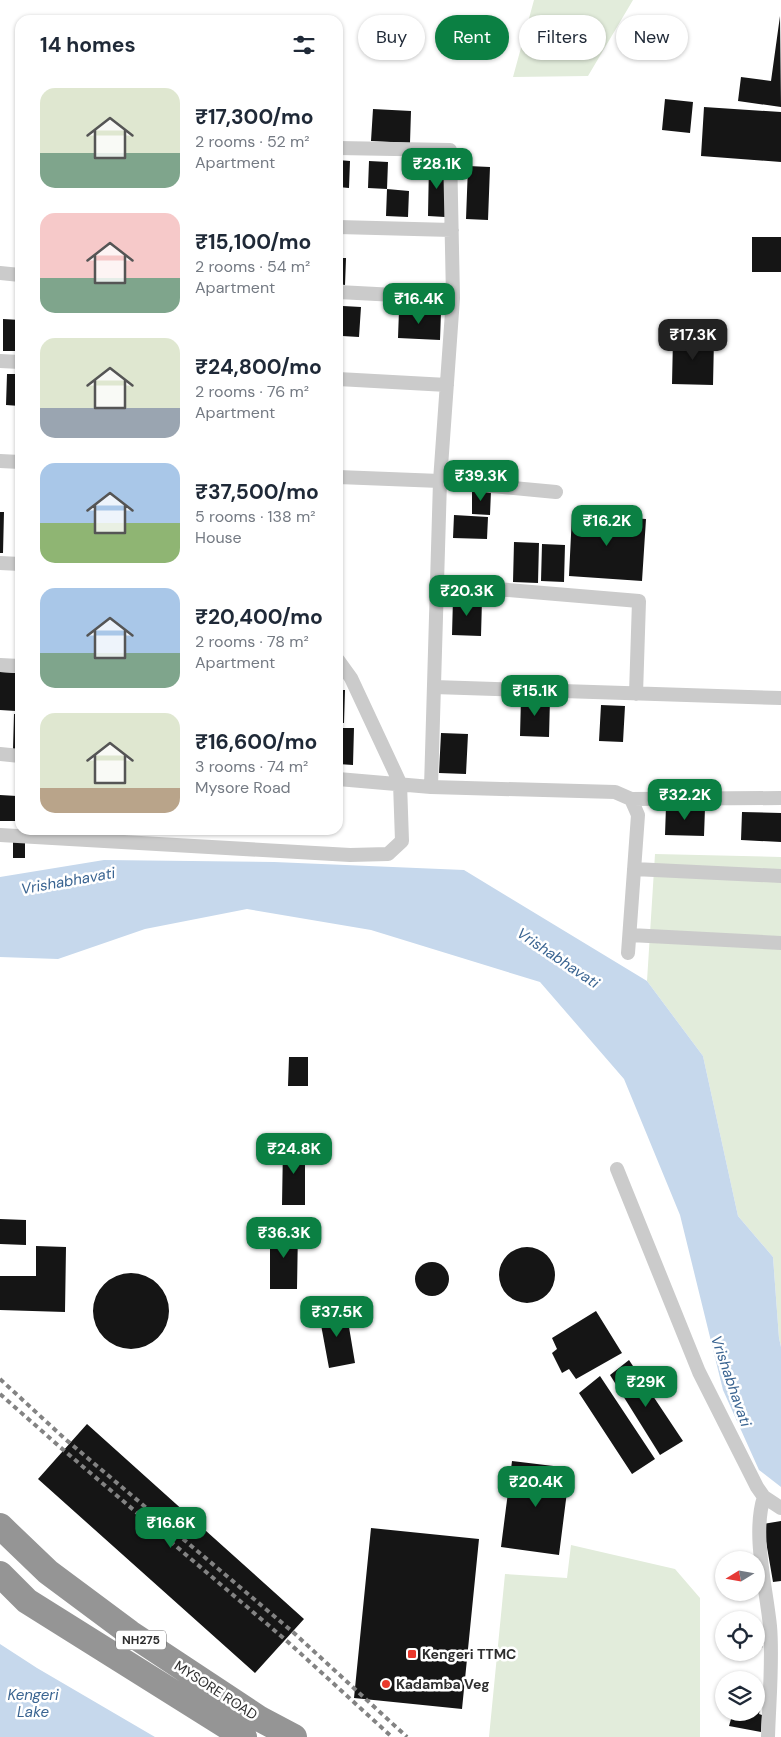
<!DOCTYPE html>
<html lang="en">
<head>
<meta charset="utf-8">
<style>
  :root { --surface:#fff; --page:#f6f6f7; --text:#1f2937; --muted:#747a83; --accent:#0b8043 }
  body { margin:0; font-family:"DM Sans",sans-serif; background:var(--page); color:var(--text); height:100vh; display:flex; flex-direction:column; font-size:19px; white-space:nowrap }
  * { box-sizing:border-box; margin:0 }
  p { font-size:16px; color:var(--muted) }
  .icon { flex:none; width:28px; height:28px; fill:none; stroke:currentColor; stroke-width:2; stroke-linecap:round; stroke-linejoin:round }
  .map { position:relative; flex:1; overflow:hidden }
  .drawer { position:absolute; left:15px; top:15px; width:328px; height:820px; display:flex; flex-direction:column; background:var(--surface); border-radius:15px; box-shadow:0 1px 4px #0004 }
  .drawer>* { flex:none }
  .top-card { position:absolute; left:358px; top:15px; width:348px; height:45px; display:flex; gap:10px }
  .needle { width:32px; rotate:259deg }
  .buttons { position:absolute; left:715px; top:1551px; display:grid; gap:10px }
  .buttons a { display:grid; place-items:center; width:50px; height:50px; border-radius:50%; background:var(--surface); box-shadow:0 1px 4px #0004; font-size:25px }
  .price { position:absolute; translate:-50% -42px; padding:0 11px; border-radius:10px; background:var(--accent); color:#fff; font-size:16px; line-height:32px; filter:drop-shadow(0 1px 2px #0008) }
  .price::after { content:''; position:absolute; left:50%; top:30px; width:15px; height:11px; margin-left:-8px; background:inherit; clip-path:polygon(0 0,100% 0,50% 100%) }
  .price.on { background:#222; color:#fff }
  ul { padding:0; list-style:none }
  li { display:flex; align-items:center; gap:15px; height:125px; padding:0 25px }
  li span { display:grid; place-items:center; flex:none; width:140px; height:100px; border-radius:15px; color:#555 }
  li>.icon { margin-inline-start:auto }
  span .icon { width:60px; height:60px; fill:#fffc; stroke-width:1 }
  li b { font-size:21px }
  h2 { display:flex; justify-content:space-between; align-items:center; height:60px; padding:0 25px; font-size:21px }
  .tag { padding:0 18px; border-radius:22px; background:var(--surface); box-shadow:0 1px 4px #0004; font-size:18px; line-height:45px }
  .tag.on { background:var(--accent); color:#fff }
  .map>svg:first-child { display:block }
  .green { fill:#e2ecdb }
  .water { fill:#c6d8ec }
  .building { fill:#151515 }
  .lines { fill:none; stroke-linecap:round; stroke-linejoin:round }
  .street { stroke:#cbcbcb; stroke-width:14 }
  .highway { stroke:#959595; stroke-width:26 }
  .rail { stroke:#838383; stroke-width:4; stroke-dasharray:5 4; stroke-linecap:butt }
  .poi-dot { fill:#e9382c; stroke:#fff; stroke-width:2 }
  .labels { text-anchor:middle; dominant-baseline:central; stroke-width:5; stroke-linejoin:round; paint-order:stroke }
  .shield { fill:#fff; stroke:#6d6d6d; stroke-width:1 }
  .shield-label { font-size:12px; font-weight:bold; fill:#2e2e2e }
  .poi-label { font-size:14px; font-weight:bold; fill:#2e2e2e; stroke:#fff; text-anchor:start }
  .street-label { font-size:14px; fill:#2e2e2e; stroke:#fff }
  .water-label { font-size:15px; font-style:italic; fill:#3a6491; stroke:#fff }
</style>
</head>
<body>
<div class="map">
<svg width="781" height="1737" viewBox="0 0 781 1737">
  <rect width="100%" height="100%" fill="#fff"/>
  <!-- green -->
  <path class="green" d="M534,0H633L588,76L513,77Z
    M655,854L781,857V1347L779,1338L773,1257L738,1216L703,1056L647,981Z
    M571,1545L675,1569L700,1598V1737H489L505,1574L567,1578Z"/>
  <!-- water -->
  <path class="water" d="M104,860L274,862L464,870L647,981L703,1056L738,1216L773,1257L779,1338L781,1347V1487L759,1470L723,1390L680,1215L624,1079L540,982L371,930L247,909L145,929L58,959L0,957V877Z
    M0,1644L37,1668L155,1737H0Z"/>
  <!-- building -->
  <path class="building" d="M780,16L781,107L738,101L741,77L771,81Z
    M665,99L693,102L690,133L662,130Z
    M704,107L781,112V162L701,156Z
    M373,109L411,111L410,143L371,141Z
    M338,160L350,161L349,188L338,187Z
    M369,161L388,162L387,189L368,188Z
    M429,163L447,164L445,217L428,216Z
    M468,166L490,167L488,220L466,219Z
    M387,189L409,191L408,217L386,216Z
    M752,237H781V272H752Z
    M338,258H346L345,285L338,284Z
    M343,306L361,307L359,337L342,336Z
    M399,310L441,312L440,340L398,338Z
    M3,319L20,320V351H3Z
    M673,338L714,339L713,385L672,384Z
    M7,374H20V406L6,405Z
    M472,490L491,491L490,515L472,514Z
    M0,512H4L3,553H0Z
    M572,514L646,519L642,581L569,576Z
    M454,515L488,517L487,539L453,538Z
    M514,542L539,543L538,583L513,582Z
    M542,544L565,545L564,582L541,581Z
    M453,598L482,600L481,636L452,635Z
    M0,672L17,673L16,711L0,710Z
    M338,690H345L344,723H338Z
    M521,697L550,699L549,737L520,736Z
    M601,705L625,706L623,742L599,741Z
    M14,714H20V750H13Z
    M338,728H354L353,765L338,764Z
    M441,733L468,734L466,774L439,773Z
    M0,795L17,796V821H0Z
    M666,806L705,808L704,836L665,835Z
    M742,812L781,813V842L741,840Z
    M13,840L25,841V858H13Z
    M289,1057H308V1086H288Z
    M283,1145H305V1205H282Z
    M0,1219L26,1220V1245L0,1244Z
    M270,1229H298L297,1289H270Z
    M36,1246L66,1247L65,1312L0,1310V1276H36Z
    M499 1275a28 28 0 1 1 56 0a28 28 0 1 1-56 0Z
    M415 1279a17 17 0 1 1 34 0a17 17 0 1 1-34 0Z
    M93 1311a38 38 0 1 1 76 0a38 38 0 1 1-76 0Z
    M346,1309L355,1363L329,1368L319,1314Z
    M596,1311L622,1353L576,1379L569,1369L562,1373L552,1353L557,1349L552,1338Z
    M629,1360L683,1441L660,1455L610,1375Z
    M600,1376L655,1459L632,1474L579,1393Z
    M87,1424L304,1619L255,1673L38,1479Z
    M512,1461L570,1468L559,1555L501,1547Z
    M781,1521V1581L773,1582L763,1524Z
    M371,1528L479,1539L462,1709L354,1698Z
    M756,1631L766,1633L762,1648L756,1647Z
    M756,1694L763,1695L759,1714L762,1715L761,1732L729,1726L733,1712H756Z"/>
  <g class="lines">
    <!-- street -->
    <path class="street" d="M338,148L450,150L453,298L440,481L431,787
      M338,227L452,230
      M0,273L20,275
      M338,292L453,298
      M0,361L20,362
      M338,379L447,385
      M0,461L20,462
      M338,477L440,481L556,492
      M0,563L20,564
      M437,584L639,601L636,694
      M0,665L20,666
      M434,687L781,698
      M0,754L20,756
      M338,779L431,787L615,792L631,799L638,815L628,953
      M631,799L781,798
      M0,835L350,855L388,854L402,841L400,783L351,678L338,660
      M634,869L781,876
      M630,935L781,943
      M617,1169L699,1372L757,1487L764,1497L781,1508
      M764,1497C752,1533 766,1587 770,1626C773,1660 769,1702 768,1737"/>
    <!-- highway -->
    <path class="highway" d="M0,1526L48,1572L130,1633L260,1719L294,1737
      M0,1574L27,1601L244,1737"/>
    <!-- rail -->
    <path class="rail" d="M0,1379L64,1438L294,1633L407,1737
      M0,1394L60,1447L288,1642L392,1737"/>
  </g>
  <!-- markers -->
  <g class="poi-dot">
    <rect x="407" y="1649" width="10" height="10" rx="2.5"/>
    <circle cx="386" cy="1684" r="5"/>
  </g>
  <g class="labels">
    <!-- shield labels -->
    <rect class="shield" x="116" y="1630.5" width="50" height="19" rx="4"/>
    <g class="shield-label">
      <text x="141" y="1640">NH275</text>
    </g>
    <!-- poi labels -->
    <g class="poi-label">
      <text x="422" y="1654">Kengeri TTMC</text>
      <text x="396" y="1684">Kadamba Veg</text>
    </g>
    <!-- street labels -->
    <g class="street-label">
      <text transform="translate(216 1690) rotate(33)">MYSORE ROAD</text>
    </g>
    <!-- water labels -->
    <g class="water-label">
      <text transform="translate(68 881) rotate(-10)">Vrishabhavati</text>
      <text transform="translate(558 958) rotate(34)">Vrishabhavati</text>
      <text transform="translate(731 1381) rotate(71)">Vrishabhavati</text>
      <text x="33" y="1695">Kengeri<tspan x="33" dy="17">Lake</tspan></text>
    </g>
  </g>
</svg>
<div class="buttons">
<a><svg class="needle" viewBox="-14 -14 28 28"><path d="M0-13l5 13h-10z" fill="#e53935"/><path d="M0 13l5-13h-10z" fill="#747a83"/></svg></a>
<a><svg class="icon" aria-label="locate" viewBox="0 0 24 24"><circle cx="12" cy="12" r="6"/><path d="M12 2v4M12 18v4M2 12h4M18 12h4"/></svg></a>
<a><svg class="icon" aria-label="layers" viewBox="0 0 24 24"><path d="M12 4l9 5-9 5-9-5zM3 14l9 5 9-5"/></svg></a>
</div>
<b class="price" style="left:437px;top:190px">₹28.1K</b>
<b class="price" style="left:419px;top:325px">₹16.4K</b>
<b class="price on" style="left:693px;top:361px">₹17.3K</b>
<b class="price" style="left:481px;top:502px">₹39.3K</b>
<b class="price" style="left:607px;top:547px">₹16.2K</b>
<b class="price" style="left:467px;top:617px">₹20.3K</b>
<b class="price" style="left:535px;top:717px">₹15.1K</b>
<b class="price" style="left:685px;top:821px">₹32.2K</b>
<b class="price" style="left:294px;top:1175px">₹24.8K</b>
<b class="price" style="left:284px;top:1259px">₹36.3K</b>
<b class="price" style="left:337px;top:1338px">₹37.5K</b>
<b class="price" style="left:646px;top:1408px">₹29K</b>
<b class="price" style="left:536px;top:1508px">₹20.4K</b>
<b class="price" style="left:171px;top:1549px">₹16.6K</b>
<div class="top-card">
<a class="tag">Buy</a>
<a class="tag on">Rent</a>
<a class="tag">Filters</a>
<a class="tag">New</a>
</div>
<section class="drawer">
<h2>14 homes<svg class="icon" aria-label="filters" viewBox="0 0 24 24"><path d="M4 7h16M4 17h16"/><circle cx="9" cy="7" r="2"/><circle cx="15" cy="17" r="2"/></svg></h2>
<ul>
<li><span style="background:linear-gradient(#dfe7d0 65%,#7fa58c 0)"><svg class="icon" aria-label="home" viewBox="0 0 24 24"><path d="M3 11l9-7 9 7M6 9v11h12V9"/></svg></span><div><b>₹17,300/mo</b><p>2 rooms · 52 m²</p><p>Apartment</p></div></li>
<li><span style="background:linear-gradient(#f6c9c9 65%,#7fa58c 0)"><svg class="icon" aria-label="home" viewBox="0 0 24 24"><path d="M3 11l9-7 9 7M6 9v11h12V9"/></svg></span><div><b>₹15,100/mo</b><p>2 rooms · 54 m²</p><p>Apartment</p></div></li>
<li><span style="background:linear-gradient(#dfe7d0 70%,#9aa5b1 0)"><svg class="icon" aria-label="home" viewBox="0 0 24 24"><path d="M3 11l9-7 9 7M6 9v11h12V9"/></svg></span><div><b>₹24,800/mo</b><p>2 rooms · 76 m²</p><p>Apartment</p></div></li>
<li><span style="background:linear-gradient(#a9c7e8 60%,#8fb573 0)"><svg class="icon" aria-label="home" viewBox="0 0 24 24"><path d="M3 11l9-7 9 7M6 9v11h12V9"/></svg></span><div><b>₹37,500/mo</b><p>5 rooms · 138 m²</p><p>House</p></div></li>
<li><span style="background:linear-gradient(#a9c7e8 65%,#7fa58c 0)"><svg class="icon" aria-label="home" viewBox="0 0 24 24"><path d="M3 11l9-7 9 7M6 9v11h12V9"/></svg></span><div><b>₹20,400/mo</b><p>2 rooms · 78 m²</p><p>Apartment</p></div></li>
<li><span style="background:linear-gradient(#dfe7d0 75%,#b9a48a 0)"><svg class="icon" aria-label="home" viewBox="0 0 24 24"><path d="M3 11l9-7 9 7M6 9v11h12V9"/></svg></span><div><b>₹16,600/mo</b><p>3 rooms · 74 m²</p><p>Mysore Road</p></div></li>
</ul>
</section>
</div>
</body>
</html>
